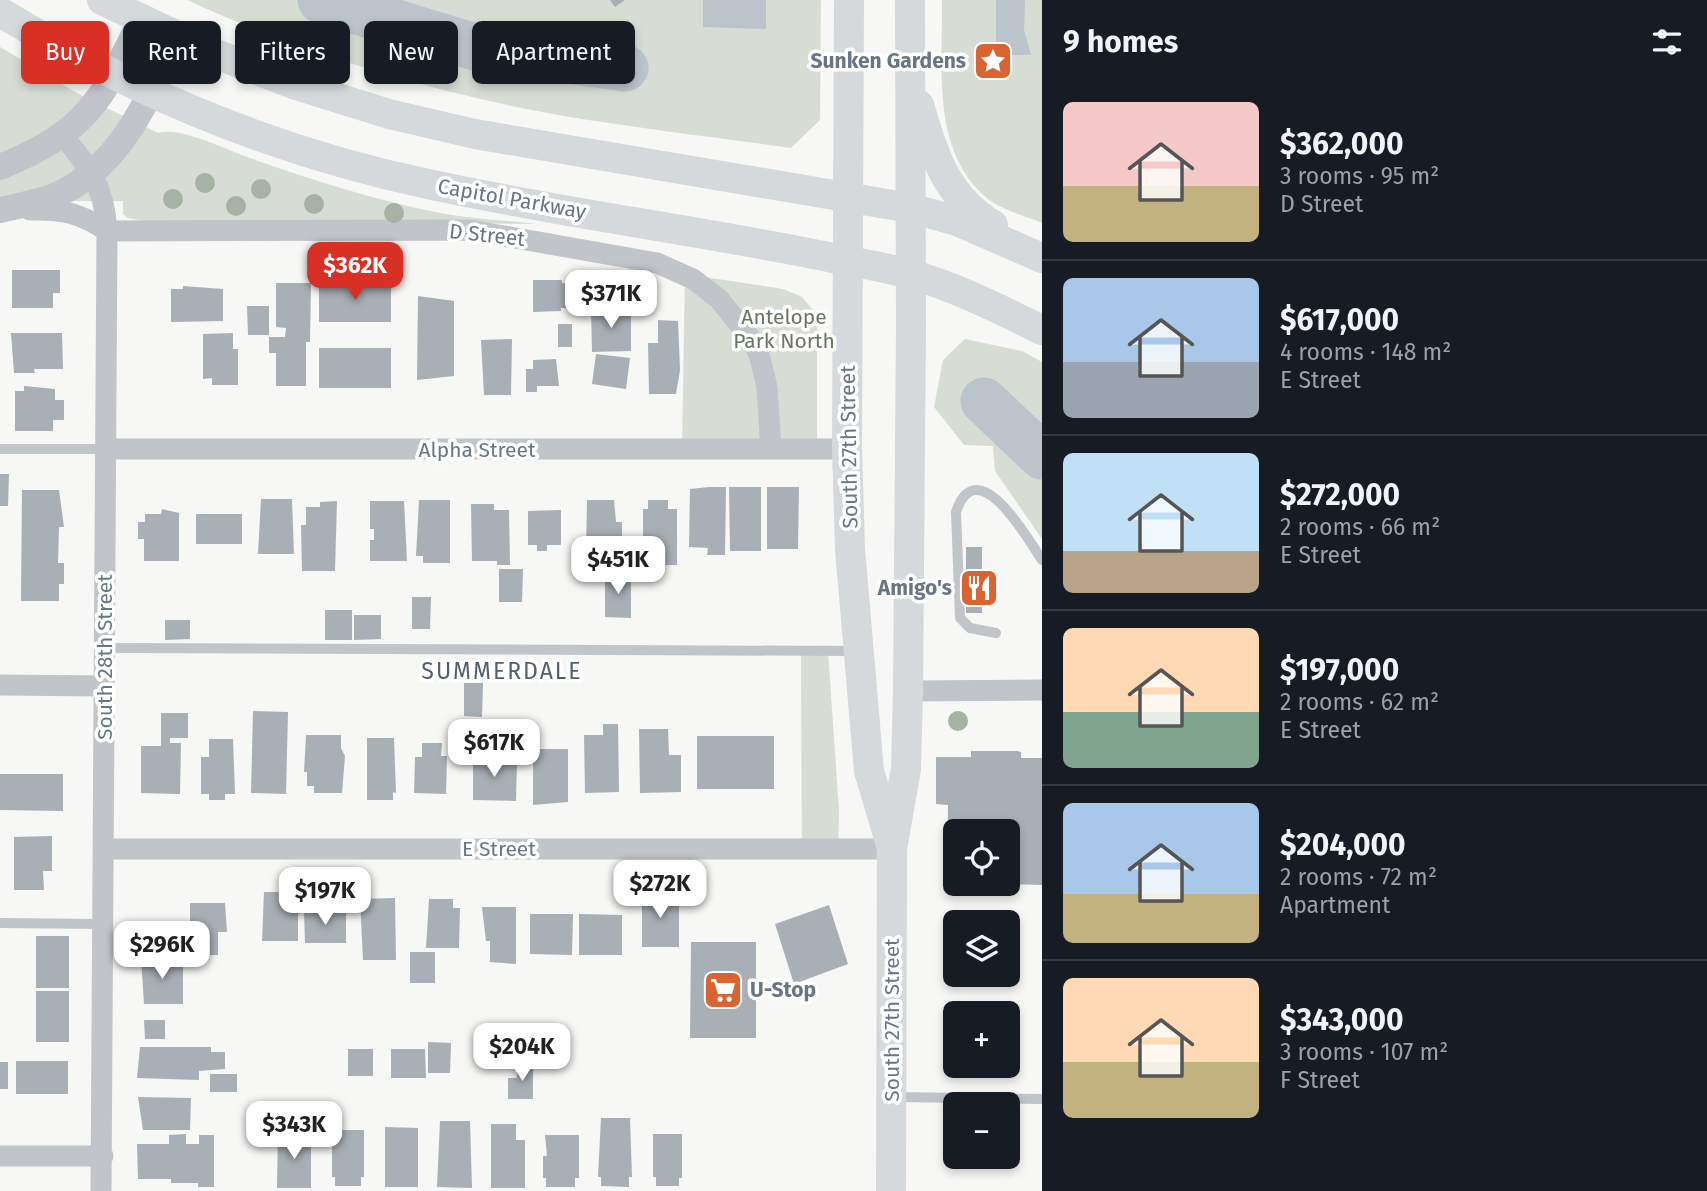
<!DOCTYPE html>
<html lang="en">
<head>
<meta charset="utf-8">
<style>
  :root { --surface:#171b24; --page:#20242c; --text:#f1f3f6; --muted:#9ea1a6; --line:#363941; --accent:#d93025 }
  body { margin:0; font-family:"Fira Sans",sans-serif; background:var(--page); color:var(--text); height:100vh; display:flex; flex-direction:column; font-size:26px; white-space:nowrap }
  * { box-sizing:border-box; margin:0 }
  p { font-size:23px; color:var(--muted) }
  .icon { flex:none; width:38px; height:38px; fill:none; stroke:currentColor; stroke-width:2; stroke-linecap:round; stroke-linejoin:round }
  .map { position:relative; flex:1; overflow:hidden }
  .panel { display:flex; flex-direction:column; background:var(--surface); width:665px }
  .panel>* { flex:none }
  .guide { position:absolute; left:21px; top:21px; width:665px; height:63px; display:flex; gap:14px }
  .fabs { position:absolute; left:943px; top:819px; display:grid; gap:14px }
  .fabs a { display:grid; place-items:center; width:77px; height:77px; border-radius:10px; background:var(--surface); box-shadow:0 4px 10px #0003; font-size:35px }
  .price { position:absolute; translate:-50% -60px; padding:0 16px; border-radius:14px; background:#fff; color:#222; font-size:23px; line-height:46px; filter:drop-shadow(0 2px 4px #0008) }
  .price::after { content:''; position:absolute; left:50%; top:42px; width:21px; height:16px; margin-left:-10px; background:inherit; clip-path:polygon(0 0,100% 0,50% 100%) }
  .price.on { background:var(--accent); color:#fff }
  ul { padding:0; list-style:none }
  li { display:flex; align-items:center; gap:21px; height:175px; padding:0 21px }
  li+li { border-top:2px solid var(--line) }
  li span { display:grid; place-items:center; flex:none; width:196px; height:140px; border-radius:10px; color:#555 }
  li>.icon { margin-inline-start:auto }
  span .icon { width:84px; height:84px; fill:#fffc; stroke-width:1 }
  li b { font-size:30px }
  h2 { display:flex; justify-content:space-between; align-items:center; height:84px; padding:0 21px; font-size:30px }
  .tag { padding:0 24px; border-radius:10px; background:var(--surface); box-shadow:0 4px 10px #0003; font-size:24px; line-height:63px }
  .tag.on { background:var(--accent); color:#fff }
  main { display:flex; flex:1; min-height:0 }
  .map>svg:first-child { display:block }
  .green { fill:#d7dcd4 }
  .water { fill:#bbc4ca }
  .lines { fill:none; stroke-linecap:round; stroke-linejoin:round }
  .river { stroke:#bbc4ca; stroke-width:47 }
  .building { fill:#a8afb5 }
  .service { stroke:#c1c4c8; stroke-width:10 }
  .minor { stroke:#c1c4c8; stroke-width:21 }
  .tertiary { stroke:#c1c4c8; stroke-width:26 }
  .secondary { stroke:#d5d9dc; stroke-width:30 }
  .tree { fill:#a7b1a4 }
  .labels { text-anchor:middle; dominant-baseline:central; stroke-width:7; stroke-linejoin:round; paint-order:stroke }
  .poi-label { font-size:21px; font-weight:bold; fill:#687684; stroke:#fff; text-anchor:end }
  .street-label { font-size:21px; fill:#687684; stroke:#fff }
  .park-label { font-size:21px; fill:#657762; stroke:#fff }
  .neighbourhood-label { font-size:23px; letter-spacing:2px; fill:#555f6a; stroke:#fff }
</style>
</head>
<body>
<main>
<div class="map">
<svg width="1042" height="1191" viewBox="0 0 1042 1191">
  <rect width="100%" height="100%" fill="#f7f7f5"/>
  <!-- green -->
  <path class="green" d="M187,0H821L820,120L791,148C713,137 635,128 558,115C431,92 304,54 187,0Z
    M942,0H1042V223C1025,216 1002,210 988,199C930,152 943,66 942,0Z
    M0,47L84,97L158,133C180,126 227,150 250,158C312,180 375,200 440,213C471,219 504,220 536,224L144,221L128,218L123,214V201H0Z
    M685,274L783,289L802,297L817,315V449L682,450Z
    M965,339L1022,351L1042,362V539L995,471L993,446L964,445L934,407L943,360Z
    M801,651H828L839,811L838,849H802Z"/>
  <!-- water -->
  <path class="water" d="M703,0H766V29L703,27Z
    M996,0H1025L1024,30L1031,55H996Z"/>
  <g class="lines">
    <!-- river -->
    <path class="river" d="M321,0L478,48L625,68
      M984,401L1042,456"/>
  </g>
  <!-- building -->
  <path class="building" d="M610,0H625L615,7Z
    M12,270H60V293H53V308H12Z
    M533,280H562V283H573L574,308H561V311L533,312Z
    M319,282H391V322H319Z
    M276,283H311L310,342H306V386H276V353H269V337H285L286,328L276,327Z
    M183,286L223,289V321L171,322V289H183Z
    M418,296L454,301V376L417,380Z
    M247,306H269V335H248Z
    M591,308H631V351L592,352Z
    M658,320L678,321L680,370L676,394H649L648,343H658Z
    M558,324H572V347H558Z
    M11,333H62L63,369H34L35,373H14Z
    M233,333V349H238V385H212V378L203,379V334Z
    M512,339L511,395H484L481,340Z
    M319,348H391V388H319Z
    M596,354L630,358L626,389L592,384Z
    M556,359L559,386H537V392H526V369H533V360Z
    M24,386L55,389V400H64V420H53V431H15V391H24Z
    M0,474H9L8,506H0Z
    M709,487H726L725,555H707L708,548L689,547L690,489Z
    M729,487H761V551H730Z
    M767,487H799L798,549H767Z
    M22,490H59L64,527H59L58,563H64V584H59V601H21Z
    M261,499H292L294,554H258Z
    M419,500H450V563H423V556H416Z
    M587,500H614L616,522H622V550H615V565H601V573H580V550H586Z
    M648,500H668V509H677V565H643V509H648Z
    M337,501L335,571H302L301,525H306V507H320V502Z
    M370,501H404L407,561H370V540H374V529H370Z
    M471,504H494V510H509L510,565H497V561H472Z
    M162,509L179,513V561H144V539H138V522H145V514H161Z
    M561,510V545H547V551H537V545H528V511Z
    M196,514H242V544H196Z
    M966,547H982V570L991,571V605H982V613H966Z
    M499,569H523L522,602H499Z
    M605,574H631V618L605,617Z
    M412,597H431L430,629H412Z
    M325,610H352V640H325Z
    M354,615H381V639L354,640Z
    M165,620H190V639L165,640Z
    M464,683H483L482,717L464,716Z
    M253,711L288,712L286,794L251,793Z
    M161,713H188V738H170V743H181L180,794L141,793V746H161Z
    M603,724H618L619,792L585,793L584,735H603Z
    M639,729H668L669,755H681V792L640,793Z
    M306,735H341V748L345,756L342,793H314V786H307V772H304Z
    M697,736H774V789H697Z
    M367,738H394L396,793L393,792V800H367Z
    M209,739H233L235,794H225V800H209V794H201V757H209Z
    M422,743H442L441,756H447L446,794L414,793L415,757H422Z
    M533,749H568V802L533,805Z
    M971,751H1017L1021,752V758H1042V885L1008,884V831H956V884H947L948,805L936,804V757H971Z
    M477,752H493V761H517L516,801L473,800V761H476Z
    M0,774H63V811L0,810Z
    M52,836V871H43L44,890H14V837Z
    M264,892H293V901H298V941H262Z
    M642,894H679V947H642Z
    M395,898L396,960H363L360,899Z
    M429,899H453V908H460L459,948H426Z
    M190,903H225L227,932H218V955H190Z
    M829,905L848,964L794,984L775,924Z
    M482,907H516V964L490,962V941H486Z
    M304,911H346V943H305Z
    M530,914H573L572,955L530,954Z
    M579,914L622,915V955H579Z
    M36,936H69V988H36Z
    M691,942H756V1038H690Z
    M410,952H435V983H410Z
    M141,958H168V962H183V1004H144Z
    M36,991H69V1042H36Z
    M144,1020H165V1039H145Z
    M428,1042L451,1043L450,1073H428Z
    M140,1047H211V1052H225V1069L199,1071V1080L137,1078Z
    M348,1049H373V1076H348Z
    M391,1049H425L426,1078H391Z
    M16,1061H68V1094H16Z
    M0,1062H8V1089H0Z
    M517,1064H533V1099H508V1078H517Z
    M210,1074H237V1092H210Z
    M138,1097L191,1098L190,1130H143Z
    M601,1118H630L632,1177H629V1187L601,1186V1177H598Z
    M440,1121H470L472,1188L437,1187Z
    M491,1124H516V1140H525V1188H491Z
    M385,1127L418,1128V1187H385Z
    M332,1130H364V1177H361V1186H335V1177H332Z
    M278,1132H301V1139H311V1188H277Z
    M186,1134V1144H199V1135H214V1187H198V1183H171V1179H138L137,1144H169V1135Z
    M653,1134H682V1178H679V1186H656V1177H653Z
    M545,1135H579V1178H575V1187H546V1178H543V1156H547Z"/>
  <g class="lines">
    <!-- service -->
    <path class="service" d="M0,449H106
      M996,633L970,628L960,618L956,512C977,449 1028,539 1042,560
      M105,648L857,651
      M0,923L105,924
      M895,1097L1042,1099"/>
    <!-- minor -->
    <path class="minor" d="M63,136C91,169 104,186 107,231L101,1191
      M30,210C62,209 80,213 107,231L470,230L657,263L693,279L719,299L751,339L759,354L767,387L771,449
      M106,449H847
      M0,685L105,686
      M908,691L1042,690
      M105,849H892
      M0,1156H103"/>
    <!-- tertiary -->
    <path class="tertiary" d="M0,167C86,132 102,101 141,20
      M0,210C17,206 35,203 52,197C120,170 149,98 177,36"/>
    <!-- secondary -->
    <path class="secondary" d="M102,0L213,53L296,85L389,114L475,134L910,208L957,221L1042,258
      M849,0L847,449L850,549L869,771L891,845
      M0,12C132,92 276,152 428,184C557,212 689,229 818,255C849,261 880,266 910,274C956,287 999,309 1042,330
      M919,105C934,155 946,197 993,225
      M891,1191L892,849L906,769L908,691L911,326L910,0"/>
  </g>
  <!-- trees -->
  <g class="tree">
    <circle cx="205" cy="183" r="10"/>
    <circle cx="261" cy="189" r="10"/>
    <circle cx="173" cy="199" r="10"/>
    <circle cx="314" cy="204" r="10"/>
    <circle cx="236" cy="206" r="10"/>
    <circle cx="394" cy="213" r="10"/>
    <circle cx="958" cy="721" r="10"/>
  </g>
  <!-- icons -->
  <defs>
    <g id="sight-square" transform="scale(2.0125)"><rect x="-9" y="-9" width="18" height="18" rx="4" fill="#da6332" stroke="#fff"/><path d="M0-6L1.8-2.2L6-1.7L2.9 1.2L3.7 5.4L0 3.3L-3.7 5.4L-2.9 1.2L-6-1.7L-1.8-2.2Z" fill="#fff"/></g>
    <g id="restaurant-square" transform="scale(2.0125)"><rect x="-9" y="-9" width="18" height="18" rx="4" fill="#da6332" stroke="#fff"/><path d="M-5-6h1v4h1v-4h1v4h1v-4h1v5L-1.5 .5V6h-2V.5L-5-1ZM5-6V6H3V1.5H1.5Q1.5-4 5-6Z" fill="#fff"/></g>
    <g id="supermarket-square" transform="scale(2.0125)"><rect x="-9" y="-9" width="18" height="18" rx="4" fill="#da6332" stroke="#fff"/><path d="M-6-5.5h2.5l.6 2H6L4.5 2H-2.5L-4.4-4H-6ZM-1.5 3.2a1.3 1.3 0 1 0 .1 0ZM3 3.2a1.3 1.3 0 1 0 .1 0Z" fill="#fff"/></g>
  </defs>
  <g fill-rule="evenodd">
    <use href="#sight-square" x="993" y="61"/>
    <use href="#restaurant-square" x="979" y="588"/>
    <use href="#supermarket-square" x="723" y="990"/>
  </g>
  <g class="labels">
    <!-- poi labels -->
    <g class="poi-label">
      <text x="966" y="61">Sunken Gardens</text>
      <text x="952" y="588">Amigo's</text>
      <text x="750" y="990" text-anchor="start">U-Stop</text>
    </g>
    <!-- street labels -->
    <g class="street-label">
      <text transform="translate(512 199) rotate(10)">Capitol Parkway</text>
      <text transform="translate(487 235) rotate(6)">D Street</text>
      <text transform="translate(849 447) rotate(-91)">South 27th Street</text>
      <text x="477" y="450">Alpha Street</text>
      <text transform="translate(105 657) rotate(-90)">South 28th Street</text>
      <text x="499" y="849">E Street</text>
      <text transform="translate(892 1020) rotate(-90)">South 27th Street</text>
    </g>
    <!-- park labels -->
    <g class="park-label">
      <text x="784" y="317">Antelope<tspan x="784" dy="24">Park North</tspan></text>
    </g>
    <!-- neighbourhood labels -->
    <g class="neighbourhood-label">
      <text x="502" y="671">SUMMERDALE</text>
    </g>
  </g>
</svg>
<div class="fabs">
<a><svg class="icon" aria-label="locate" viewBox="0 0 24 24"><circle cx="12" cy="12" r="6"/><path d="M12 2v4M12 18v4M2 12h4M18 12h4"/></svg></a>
<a><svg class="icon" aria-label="layers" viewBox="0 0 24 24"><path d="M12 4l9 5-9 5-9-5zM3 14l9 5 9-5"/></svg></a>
<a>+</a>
<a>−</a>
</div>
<b class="price on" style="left:355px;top:302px">$362K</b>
<b class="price" style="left:611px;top:330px">$371K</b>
<b class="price" style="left:618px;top:596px">$451K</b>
<b class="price" style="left:494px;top:779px">$617K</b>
<b class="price" style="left:660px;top:920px">$272K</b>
<b class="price" style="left:325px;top:927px">$197K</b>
<b class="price" style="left:162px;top:981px">$296K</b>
<b class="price" style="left:522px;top:1083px">$204K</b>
<b class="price" style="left:294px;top:1161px">$343K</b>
<div class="guide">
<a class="tag on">Buy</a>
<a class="tag">Rent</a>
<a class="tag">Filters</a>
<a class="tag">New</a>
<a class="tag">Apartment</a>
</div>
</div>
<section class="panel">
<h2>9 homes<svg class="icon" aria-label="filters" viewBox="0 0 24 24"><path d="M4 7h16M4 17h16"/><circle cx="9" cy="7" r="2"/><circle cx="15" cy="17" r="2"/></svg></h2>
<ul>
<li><span style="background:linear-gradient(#f6c9c9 60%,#c2b280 0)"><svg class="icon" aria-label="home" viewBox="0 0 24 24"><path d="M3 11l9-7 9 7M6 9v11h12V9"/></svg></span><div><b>$362,000</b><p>3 rooms · 95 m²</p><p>D Street</p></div></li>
<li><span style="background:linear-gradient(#a9c7e8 60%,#9aa5b1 0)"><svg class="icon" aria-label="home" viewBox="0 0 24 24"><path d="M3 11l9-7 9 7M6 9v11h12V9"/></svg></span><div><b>$617,000</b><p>4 rooms · 148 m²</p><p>E Street</p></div></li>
<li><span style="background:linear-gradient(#bfe0f5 70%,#b9a48a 0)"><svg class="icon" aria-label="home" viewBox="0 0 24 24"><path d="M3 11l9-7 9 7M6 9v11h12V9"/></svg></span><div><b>$272,000</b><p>2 rooms · 66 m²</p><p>E Street</p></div></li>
<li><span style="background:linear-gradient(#ffd9b3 60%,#7fa58c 0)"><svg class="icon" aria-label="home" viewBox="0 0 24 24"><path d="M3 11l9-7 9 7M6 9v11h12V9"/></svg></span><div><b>$197,000</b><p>2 rooms · 62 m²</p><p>E Street</p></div></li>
<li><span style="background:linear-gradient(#a9c7e8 65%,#c2b280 0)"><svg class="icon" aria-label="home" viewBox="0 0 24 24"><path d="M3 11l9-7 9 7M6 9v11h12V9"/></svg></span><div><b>$204,000</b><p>2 rooms · 72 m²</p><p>Apartment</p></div></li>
<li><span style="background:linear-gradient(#ffd9b3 60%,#c2b280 0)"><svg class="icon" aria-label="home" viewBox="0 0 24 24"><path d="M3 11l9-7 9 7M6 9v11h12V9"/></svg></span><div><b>$343,000</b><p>3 rooms · 107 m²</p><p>F Street</p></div></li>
</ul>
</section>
</main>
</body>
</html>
